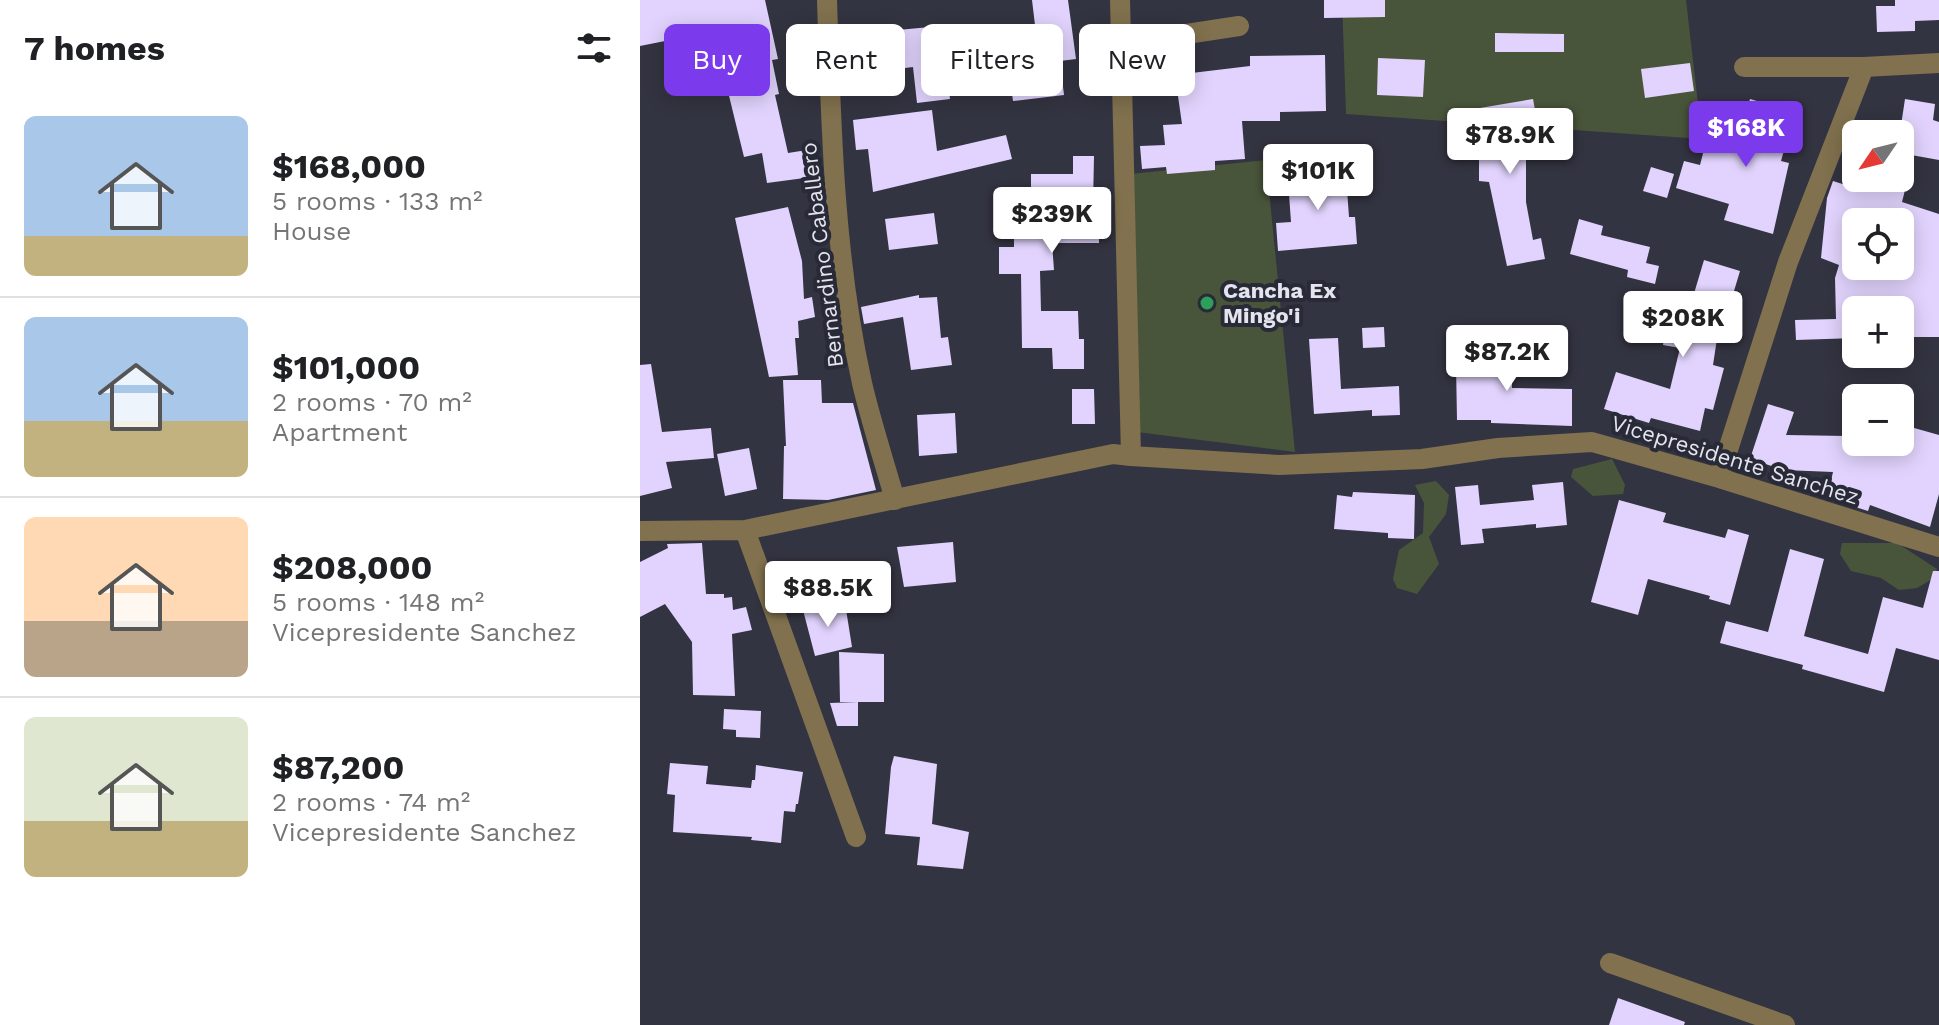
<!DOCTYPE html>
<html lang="en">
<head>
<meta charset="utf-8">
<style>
  :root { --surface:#fff; --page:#f6f6f6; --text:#202124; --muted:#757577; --line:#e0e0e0; --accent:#7c3aed }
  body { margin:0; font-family:"Work Sans",sans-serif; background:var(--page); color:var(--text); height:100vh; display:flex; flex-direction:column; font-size:30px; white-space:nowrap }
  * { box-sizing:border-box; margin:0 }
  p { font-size:26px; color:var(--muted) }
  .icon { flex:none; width:44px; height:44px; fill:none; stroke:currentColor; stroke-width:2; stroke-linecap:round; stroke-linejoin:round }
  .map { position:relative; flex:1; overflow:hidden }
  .drawer { display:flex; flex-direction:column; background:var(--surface); width:640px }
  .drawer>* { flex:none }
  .banner { position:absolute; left:24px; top:24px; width:760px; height:72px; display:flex; gap:16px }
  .needle { width:52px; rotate:235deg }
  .controls { position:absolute; left:1202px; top:120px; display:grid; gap:16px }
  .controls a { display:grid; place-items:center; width:72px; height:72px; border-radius:12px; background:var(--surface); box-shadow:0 4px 20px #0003; font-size:40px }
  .price { position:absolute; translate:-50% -68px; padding:0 18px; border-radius:8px; background:#fff; color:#222; font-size:26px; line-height:52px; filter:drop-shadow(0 2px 4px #0008) }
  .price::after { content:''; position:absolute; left:50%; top:48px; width:24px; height:18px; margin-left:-12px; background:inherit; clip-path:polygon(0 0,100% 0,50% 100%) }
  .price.current { background:var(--accent); color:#fff }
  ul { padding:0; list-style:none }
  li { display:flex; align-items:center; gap:24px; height:200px; padding:0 24px }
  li+li { border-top:2px solid var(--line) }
  li span { display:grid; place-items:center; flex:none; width:224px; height:160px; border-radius:12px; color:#555 }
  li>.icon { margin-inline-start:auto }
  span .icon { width:96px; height:96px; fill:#fffc; stroke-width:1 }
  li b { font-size:34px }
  h2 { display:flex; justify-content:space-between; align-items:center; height:96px; padding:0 24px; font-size:34px }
  .pill { padding:0 28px; border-radius:12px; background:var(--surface); box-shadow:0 4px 20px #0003; font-size:28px; line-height:72px }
  .pill.current { background:var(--accent); color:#fff }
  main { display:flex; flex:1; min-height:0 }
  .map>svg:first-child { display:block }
  .green { fill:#49553a }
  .building { fill:#e1d3fd; fill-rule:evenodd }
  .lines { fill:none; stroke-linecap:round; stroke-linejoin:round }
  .minor { stroke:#81714e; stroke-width:20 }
  .leisure-dot { fill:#2e9e5b; stroke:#292a37; stroke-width:3 }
  .labels { text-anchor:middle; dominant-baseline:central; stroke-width:8; stroke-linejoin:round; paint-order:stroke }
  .street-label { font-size:22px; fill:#e3e4ed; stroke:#292a37 }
  .poi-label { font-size:22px; font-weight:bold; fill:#e3e4ed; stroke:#292a37; text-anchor:start }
</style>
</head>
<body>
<main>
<section class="drawer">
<h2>7 homes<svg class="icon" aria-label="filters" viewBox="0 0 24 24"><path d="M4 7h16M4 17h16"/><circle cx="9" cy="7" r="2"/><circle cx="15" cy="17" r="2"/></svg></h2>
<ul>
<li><span style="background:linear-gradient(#a9c7e8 75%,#c2b280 0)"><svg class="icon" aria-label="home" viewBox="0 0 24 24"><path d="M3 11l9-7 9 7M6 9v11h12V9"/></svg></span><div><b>$168,000</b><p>5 rooms · 133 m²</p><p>House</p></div></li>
<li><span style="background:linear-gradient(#a9c7e8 65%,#c2b280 0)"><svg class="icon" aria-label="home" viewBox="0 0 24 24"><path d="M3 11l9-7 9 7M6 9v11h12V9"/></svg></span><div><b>$101,000</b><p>2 rooms · 70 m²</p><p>Apartment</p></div></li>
<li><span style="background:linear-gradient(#ffd9b3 65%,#b9a48a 0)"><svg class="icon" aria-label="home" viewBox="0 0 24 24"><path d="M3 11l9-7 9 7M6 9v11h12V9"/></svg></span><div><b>$208,000</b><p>5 rooms · 148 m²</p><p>Vicepresidente Sanchez</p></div></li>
<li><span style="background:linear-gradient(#dfe7d0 65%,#c2b280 0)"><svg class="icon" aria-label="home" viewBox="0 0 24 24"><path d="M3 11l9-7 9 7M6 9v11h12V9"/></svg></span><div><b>$87,200</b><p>2 rooms · 74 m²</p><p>Vicepresidente Sanchez</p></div></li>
</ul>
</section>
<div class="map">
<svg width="1299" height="1025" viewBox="0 0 1299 1025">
  <rect width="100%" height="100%" fill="#333441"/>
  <!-- green -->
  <path class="green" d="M702,0H1046L1062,139L706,114Z
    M626,160L655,452L497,432L491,174Z
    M972,459L985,485L983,494L953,496L931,477L933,469Z
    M796,481L809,495L806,514L789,537L799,564L777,594L757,588L753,579L759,550L783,533L784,503L775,485Z
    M1202,543H1257L1297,569L1294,578L1277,588L1259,590L1241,578L1211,571L1200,554Z"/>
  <!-- building -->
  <path class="building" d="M0,0H125L138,59L132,60L139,94L135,95L148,153L167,150L172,177L127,183L122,153L104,157L79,55L32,58L30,40L0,46Z
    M392,0H428L436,59L420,61L424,95L373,101L369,71L400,67Z
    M684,0H745V17L684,18Z
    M1255,0H1299V20L1275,21V31L1237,32L1236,6H1255Z
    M301,26L310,99L277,103L273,67L241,71L236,32Z
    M855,33L924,34V52H855Z
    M685,55L686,111L640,112V121H602L605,159L575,161V170L527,174L526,167L502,169L500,146L525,145L523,125L542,124L535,75L610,66V56Z
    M738,58L785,60L783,97L737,95Z
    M1050,63L1054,91L1005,98L1001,69Z
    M893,99L898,126L886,128V202L893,240L901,238L905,259L867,266L849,182L839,181V138H846L840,108Z
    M1110,99L1155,112L1141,161L1149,163L1133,234L1084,220L1089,204L1036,188L1044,161L1060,165L1066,142L1095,151Z
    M1265,99L1295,104L1293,120L1299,122V160L1260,153V132Z
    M292,110L297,151L366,135L372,159L233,192L228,149L216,150L213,120Z
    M433,156H454L453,206H459V243H412L414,270L400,271L401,311H438L439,339H444V369H413L412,348H382L381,274H359V247H374V207H391V174H433Z
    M694,162L695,176L706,175L709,217H715L717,244L638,251L636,223L651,222L648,180L670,178L668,164Z
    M1011,167L1034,174L1027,198L1003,191Z
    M1217,178H1268L1262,202L1299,214V337H1260V310H1216V338L1156,340L1155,320L1196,319L1195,278L1199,265L1181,258L1187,198L1193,181L1215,188ZM1216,222H1260V266H1216Z
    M148,207L162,261L164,299L172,297L175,317L158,321L159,338H155L158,375L129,377L95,218Z
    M294,213L298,244L249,250L245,219Z
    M939,219L963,226L961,235L1010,247L1006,263L1019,266L1015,284L987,277L988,270L930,254Z
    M1064,260L1100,271L1091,301L1083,299L1073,365L1084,368L1073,410L1065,408L1060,431L1011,418L1009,423L964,409L976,372L1030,389L1040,348L1023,345L1029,304L1050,307Z
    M279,295V298L297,297L301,338L308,337L312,365L271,370L263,317L224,324L221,307Z
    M744,327L745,347L723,348L722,328Z
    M849,335H872V388L932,389V426L851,423V420H817L816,365L848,364Z
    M698,338L701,389L759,386L760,415L732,416V410L674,414L669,339Z
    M11,364L22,432L71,428L74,458L26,462L32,488L0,496V365Z
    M143,380H181L182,403H213L236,490L188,500L143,499L144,446H146Z
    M432,389H454L455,424H432Z
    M1128,404L1154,412L1146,435L1207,436L1216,439V442H1260V424L1299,435V494L1290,527L1230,505L1228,511L1187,498L1193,472L1144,470L1110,459Z
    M315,413L317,453L279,456L277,415Z
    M109,448L117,489L85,496L77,454Z
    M923,482L927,525L896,528V524L842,529L844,543L821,545L815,487L838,485L840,505L894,500L892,485Z
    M713,492L775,495L774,539L748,538V533L694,529L697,495L712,497Z
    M979,500L1026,513L1023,522L1085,538L1088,529L1109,535L1090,605L1069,599L1070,596L1008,579L998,615L951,602Z
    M313,542L316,582L264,587L257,547Z
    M62,543L66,594H84V598L92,597L93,610L106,607L112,630L92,634L95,696L53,695L52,642L25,604L0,617V562L28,548L27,544Z
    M1150,549L1184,559L1164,636L1228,654L1243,597L1283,608L1293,571H1299V660L1256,648L1244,692L1162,669L1163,665L1080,643L1086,621L1128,632Z
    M205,603L212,647L175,656L163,610Z
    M199,652L244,654V702H200Z
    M218,702V726H197L190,703Z
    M84,709L121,711L120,738L96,737V730L83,729Z
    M254,756L297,764L292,824L329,832L323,869L277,865L280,837L245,834L251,767Z
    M30,763L68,766L66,784L111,788L112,780H115L116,765L163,772L158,804H156L155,812L144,811L141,843L111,840L112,837L33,832L35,795L27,794Z
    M978,998L1045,1022L1044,1025H969Z"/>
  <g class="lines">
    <!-- minor -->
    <path class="minor" d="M187,0C191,128 194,257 222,383C231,422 244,461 255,500
      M481,44L599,26
      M1104,67H1224L1299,63
      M491,456L639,465L782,459L858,448L952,442L1079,478L1299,547
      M1079,478L1148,262L1224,67
      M105,530L216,837
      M0,531L105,530L473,454L491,456L480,0
      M970,963L1145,1025"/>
  </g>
  <!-- markers -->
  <circle class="leisure-dot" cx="567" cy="303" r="8"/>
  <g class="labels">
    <!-- street labels -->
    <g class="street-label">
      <text transform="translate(182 255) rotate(-97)">Bernardino Caballero</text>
      <text transform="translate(1095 460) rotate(17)">Vicepresidente Sanchez</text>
    </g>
    <!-- poi labels -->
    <g class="poi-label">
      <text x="583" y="290">Cancha Ex<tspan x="583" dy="25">Mingo'i</tspan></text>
    </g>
  </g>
</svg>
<div class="controls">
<a><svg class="needle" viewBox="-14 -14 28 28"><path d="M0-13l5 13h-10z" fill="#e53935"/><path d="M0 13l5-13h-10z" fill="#757577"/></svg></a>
<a><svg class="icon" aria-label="locate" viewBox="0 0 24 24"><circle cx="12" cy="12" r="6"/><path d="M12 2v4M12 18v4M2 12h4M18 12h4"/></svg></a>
<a>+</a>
<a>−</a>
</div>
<b class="price current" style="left:1106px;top:169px">$168K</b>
<b class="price" style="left:870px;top:176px">$78.9K</b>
<b class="price" style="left:678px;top:212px">$101K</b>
<b class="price" style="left:412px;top:255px">$239K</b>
<b class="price" style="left:1043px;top:359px">$208K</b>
<b class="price" style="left:867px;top:393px">$87.2K</b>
<b class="price" style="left:188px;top:629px">$88.5K</b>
<div class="banner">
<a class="pill current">Buy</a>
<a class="pill">Rent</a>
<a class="pill">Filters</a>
<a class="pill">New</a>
</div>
</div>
</main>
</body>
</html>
